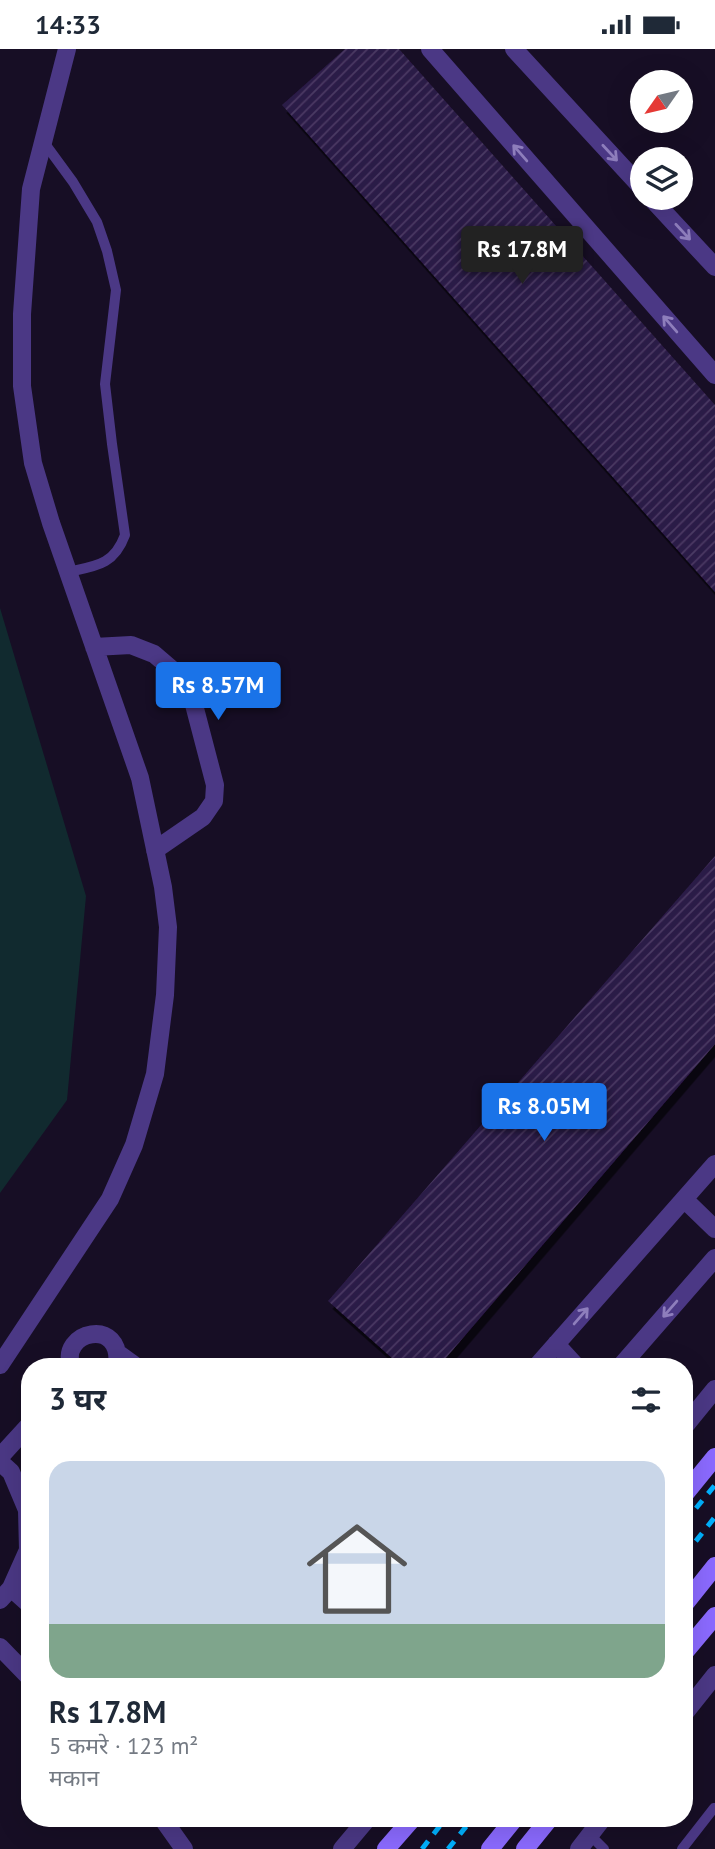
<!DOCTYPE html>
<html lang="hi">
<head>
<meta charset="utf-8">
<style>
  :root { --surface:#fff; --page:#f2f2f3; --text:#1f2937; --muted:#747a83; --line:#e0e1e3; --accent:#1a73e8 }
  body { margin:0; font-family:"PT Sans","Noto Sans Devanagari",sans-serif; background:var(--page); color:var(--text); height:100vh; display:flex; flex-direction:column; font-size:26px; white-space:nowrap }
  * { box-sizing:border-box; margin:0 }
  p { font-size:23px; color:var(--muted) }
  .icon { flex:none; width:38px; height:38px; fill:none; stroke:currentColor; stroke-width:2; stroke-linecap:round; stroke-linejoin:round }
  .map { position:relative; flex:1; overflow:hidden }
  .side { position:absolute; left:21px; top:1309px; width:672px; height:469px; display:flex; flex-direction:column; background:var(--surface); border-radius:28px; box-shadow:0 7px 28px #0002 }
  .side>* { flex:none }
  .needle { width:46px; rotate:236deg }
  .buttons { position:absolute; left:630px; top:21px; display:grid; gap:14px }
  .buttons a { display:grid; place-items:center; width:63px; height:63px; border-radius:50%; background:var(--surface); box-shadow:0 7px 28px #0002; font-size:35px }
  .price { position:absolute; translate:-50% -60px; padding:0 16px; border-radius:7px; background:var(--accent); color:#fff; font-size:23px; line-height:46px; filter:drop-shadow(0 2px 4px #0008) }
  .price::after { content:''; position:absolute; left:50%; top:42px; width:21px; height:16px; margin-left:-10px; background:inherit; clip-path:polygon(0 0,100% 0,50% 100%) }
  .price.current { background:#222; color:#fff }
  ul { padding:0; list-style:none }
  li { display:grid; align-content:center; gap:14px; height:371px; padding:0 28px }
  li+li { border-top:2px solid var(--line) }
  li span { display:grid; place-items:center; height:217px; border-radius:21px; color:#555 }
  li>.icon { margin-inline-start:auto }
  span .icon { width:126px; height:126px; fill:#fffc; stroke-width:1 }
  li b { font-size:30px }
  h2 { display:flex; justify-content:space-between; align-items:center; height:84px; padding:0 28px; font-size:30px }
  .status { display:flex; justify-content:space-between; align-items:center; height:49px; padding:0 35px; background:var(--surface); direction:ltr }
  .status svg { height:19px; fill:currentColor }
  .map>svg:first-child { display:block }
  .green { fill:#112a2f }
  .building { fill:url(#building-hatch); filter:url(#shadow) }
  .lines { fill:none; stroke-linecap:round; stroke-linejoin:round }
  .service { stroke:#4b3885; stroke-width:10 }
  .minor { stroke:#4b3885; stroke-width:18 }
  .tertiary { stroke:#4b3885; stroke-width:18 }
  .secondary { stroke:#8b6aff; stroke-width:18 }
  .rail { stroke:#00b1fe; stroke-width:5; stroke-dasharray:10 9; stroke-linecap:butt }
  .oneway { stroke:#8e7ebc }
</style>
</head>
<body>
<div class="status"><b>14:33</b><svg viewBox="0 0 49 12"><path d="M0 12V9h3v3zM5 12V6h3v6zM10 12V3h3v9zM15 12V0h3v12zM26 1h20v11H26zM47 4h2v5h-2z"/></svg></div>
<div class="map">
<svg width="715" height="1800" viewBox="0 0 715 1800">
  <defs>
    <pattern id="building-hatch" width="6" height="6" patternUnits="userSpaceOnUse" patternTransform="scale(1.75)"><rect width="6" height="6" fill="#2c1a47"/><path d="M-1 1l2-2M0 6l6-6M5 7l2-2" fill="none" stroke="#4a3a63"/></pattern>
    <filter id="shadow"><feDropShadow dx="4.5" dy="8" stdDeviation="0" flood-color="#0009"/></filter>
  </defs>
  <rect width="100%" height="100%" fill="#170e25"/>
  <!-- green -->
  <path class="green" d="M0,559L86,847L67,1051L0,1144Z"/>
  <!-- building -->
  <path class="building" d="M345,0H399L715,356V543L282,56Z
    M715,807V995L438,1318H402L328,1252Z"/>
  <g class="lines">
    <!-- service -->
    <path class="service" d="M43,92L73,133L97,173L107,202L116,241L105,335L112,395L125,486C114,516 96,517 68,523
      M590,1786L604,1800
      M682,1800L714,1759"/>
    <!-- minor -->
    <path class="minor" d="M430,0L715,326
      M514,0L642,139
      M651,149L715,218
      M94,598L131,596L154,605L175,623L192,648L215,736L214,752L203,768L155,801
      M684,1150L715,1180
      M556,1295L577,1318
      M119,1305L137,1318
      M0,1316L110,1150L134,1096L155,1025L165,946L168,878L163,838L140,729L51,474L33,414L22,337V265L31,140L67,0
      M72,1318C57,1283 124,1266 117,1318
      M536,1318L715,1115
      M620,1318L715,1209
      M0,1408L30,1375
      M0,1413L11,1423L27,1461L28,1501L11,1539L0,1551
      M11,1539L30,1556
      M0,1598L30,1629
      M162,1769L184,1800"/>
    <!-- tertiary -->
    <path class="tertiary" d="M684,1378L715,1340
      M684,1665L715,1626
      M342,1800L368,1769
      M579,1800L603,1769"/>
    <!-- secondary -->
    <path class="secondary" d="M684,1446L715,1408
      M684,1556L715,1517
      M684,1604L715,1567
      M386,1800L413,1769
      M490,1800L515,1769
      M525,1800L550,1769"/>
    <!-- rail -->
    <path class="rail" d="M684,1474L715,1436
      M684,1507L715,1468
      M422,1800L446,1769
      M448,1800L473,1769"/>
  </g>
  <!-- one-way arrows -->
  <defs><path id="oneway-shaft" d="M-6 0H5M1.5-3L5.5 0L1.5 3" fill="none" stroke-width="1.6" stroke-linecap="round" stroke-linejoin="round" transform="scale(1.75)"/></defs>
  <g class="oneway">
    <use href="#oneway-shaft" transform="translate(520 104) rotate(-131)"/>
    <use href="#oneway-shaft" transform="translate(610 104) rotate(47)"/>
    <use href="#oneway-shaft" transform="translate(683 183) rotate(47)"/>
    <use href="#oneway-shaft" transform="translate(670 275) rotate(-131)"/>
    <use href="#oneway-shaft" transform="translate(670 1260) rotate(131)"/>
    <use href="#oneway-shaft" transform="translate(581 1267) rotate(-49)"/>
  </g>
</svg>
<div class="buttons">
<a><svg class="needle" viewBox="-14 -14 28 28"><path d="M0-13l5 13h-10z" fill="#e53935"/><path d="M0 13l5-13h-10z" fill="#747a83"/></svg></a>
<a><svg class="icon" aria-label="layers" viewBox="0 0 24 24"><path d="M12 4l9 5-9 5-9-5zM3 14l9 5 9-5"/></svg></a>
</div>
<b class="price current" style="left:522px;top:237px">Rs 17.8M</b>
<b class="price" style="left:218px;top:673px">Rs 8.57M</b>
<b class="price" style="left:544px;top:1094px">Rs 8.05M</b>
<section class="side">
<h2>3 घर<svg class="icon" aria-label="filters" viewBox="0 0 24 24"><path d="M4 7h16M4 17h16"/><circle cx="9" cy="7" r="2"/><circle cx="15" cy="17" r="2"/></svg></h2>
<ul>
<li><span style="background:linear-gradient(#c9d6e8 75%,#7fa58c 0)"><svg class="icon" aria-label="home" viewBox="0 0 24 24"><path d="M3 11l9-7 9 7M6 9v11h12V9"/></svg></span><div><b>Rs 17.8M</b><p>5 कमरे · 123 m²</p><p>मकान</p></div></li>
</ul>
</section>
</div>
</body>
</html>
